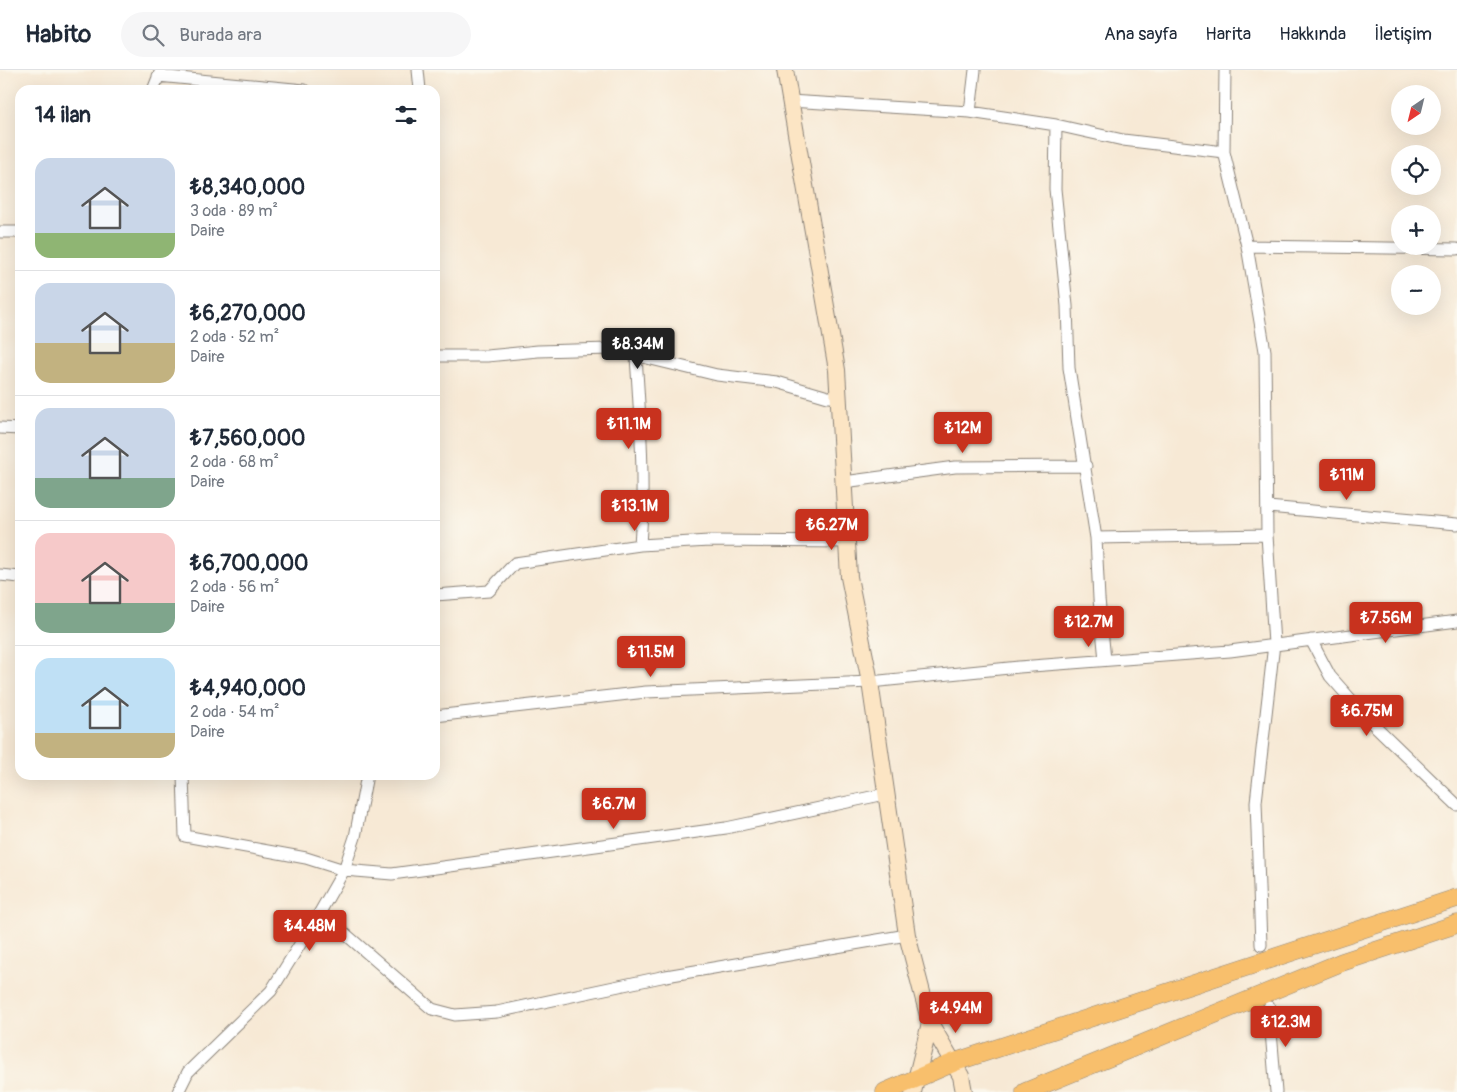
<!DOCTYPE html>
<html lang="tr">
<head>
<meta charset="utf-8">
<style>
  :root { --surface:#fff; --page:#f6f6f7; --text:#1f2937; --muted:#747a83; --line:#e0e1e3; --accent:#c8321e }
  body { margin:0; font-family:Pangolin,sans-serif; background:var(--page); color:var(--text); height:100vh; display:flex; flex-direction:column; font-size:19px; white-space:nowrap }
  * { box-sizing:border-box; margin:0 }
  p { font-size:16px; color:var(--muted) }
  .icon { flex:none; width:28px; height:28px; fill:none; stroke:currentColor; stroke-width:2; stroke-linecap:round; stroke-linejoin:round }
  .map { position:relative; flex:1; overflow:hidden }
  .drawer { position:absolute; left:15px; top:15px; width:425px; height:695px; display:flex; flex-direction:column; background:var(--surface); border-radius:15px; box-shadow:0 5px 20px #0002 }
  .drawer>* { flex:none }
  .needle { width:32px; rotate:215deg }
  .tools { position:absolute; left:1391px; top:15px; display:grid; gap:10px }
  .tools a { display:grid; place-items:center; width:50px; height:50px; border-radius:50%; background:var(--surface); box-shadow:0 5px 20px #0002; font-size:25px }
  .price { position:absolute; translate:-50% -42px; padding:0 11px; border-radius:5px; background:var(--accent); color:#fff; font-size:16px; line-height:32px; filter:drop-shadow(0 1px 2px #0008) }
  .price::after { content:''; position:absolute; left:50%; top:30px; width:15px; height:11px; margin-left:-8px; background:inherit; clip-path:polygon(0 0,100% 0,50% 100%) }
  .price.current { background:#222; color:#fff }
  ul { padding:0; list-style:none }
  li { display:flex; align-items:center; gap:15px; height:125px; padding:0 20px }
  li+li { border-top:1px solid var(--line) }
  li span { display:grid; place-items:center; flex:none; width:140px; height:100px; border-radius:15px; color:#555 }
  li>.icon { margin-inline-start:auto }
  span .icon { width:60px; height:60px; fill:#fffc; stroke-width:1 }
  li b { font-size:21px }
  h2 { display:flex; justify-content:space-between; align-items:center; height:60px; padding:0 20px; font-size:21px }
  header { display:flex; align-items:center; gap:30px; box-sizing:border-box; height:70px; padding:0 25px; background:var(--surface); border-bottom:1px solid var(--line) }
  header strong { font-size:24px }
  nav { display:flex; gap:28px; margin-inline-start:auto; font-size:18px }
  .search { width:350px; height:45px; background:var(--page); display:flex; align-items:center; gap:12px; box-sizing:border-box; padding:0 18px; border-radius:28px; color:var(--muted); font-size:19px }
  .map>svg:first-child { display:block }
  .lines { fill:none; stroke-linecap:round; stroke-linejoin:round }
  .street-casing { stroke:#8a8278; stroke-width:13 }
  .secondary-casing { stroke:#8a8278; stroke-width:18 }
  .primary-casing { stroke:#8a8278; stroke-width:19 }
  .street { stroke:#fff; stroke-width:11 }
  .secondary { stroke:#fce5c4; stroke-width:16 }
  .primary { stroke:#f8bf6c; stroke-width:18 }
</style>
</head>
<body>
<header>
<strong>Habito</strong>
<div class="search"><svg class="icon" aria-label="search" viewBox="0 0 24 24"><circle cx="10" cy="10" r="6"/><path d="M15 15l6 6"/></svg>Burada ara</div>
<nav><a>Ana sayfa</a><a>Harita</a><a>Hakkında</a><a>İletişim</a></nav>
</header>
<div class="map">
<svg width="1457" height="1022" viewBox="0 0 1457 1022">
  <rect width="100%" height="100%" fill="#fbf7ec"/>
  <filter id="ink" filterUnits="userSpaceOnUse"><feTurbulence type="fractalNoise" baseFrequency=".02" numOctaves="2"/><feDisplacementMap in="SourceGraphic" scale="10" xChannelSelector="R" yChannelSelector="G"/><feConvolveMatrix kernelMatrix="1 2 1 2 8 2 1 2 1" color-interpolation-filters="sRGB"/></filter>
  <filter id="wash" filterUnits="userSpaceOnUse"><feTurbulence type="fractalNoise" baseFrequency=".0096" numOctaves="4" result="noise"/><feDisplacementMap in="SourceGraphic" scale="20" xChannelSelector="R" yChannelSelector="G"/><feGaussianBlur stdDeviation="1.12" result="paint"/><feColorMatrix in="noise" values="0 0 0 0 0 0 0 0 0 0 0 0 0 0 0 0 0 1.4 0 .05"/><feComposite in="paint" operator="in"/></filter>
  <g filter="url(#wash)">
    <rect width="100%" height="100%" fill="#f7e9d5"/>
  </g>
  <g filter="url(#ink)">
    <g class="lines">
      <!-- street casing -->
      <g class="street-casing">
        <path id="street" d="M418,0L420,20
          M1225,0L1224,82L1247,176L1265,281L1267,465L1274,574L1256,732L1261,875
          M158,6L304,20
          M153,20L161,0
          M789,31L970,42L1056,55L1123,70L1224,82
          M970,42L975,0
          M1056,55L1055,119L1067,236L1069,298L1096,468L1099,529L1105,590
          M0,162H20
          M1247,176L1457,179
          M435,286H487L538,281L610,279L717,305L777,312L828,327H838
          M636,286C640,349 645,412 640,475
          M0,358L20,359
          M844,412L955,397L1086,396
          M1268,437L1457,454
          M1096,468L1267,465
          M0,505L20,507
          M435,525L489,521L515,493L640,475L709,471L848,472
          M1311,570L1330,606L1370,651L1457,735
          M435,646L646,622L870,612L1019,597L1230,581L1457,551
          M183,705L185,766L306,788L344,800L392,804L726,758L885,724
          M320,842L432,939L455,945L497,942L666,906L907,865
          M1269,937L1276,1022
          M178,1022L188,1002L271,921L320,842L344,800L355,767L367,705"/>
      </g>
      <!-- secondary casing -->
      <g class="secondary-casing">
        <path id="secondary" d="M785,0L837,300L849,507L870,612L907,865L930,953L961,1006L964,1022
          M913,1022L930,953"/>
      </g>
      <!-- primary casing -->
      <g class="primary-casing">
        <path id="primary" d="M885,1022L955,992L1457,828
          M1025,1022L1342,892L1457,854"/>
      </g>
      <!-- street -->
      <use href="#street" class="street"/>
      <!-- secondary -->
      <use href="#secondary" class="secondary"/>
      <!-- primary -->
      <use href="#primary" class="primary"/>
    </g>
  </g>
</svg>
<div class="tools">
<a><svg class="needle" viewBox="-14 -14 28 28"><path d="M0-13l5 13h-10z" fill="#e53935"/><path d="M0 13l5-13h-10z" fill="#747a83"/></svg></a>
<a><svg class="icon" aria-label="locate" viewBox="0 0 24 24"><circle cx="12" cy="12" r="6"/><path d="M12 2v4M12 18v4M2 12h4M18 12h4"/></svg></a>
<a>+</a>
<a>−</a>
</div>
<b class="price current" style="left:638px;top:300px">₺8.34M</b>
<b class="price" style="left:629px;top:380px">₺11.1M</b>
<b class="price" style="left:963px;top:384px">₺12M</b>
<b class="price" style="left:1347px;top:431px">₺11M</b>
<b class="price" style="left:635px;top:462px">₺13.1M</b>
<b class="price" style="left:832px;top:481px">₺6.27M</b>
<b class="price" style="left:1386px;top:574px">₺7.56M</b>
<b class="price" style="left:1089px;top:578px">₺12.7M</b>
<b class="price" style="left:651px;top:608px">₺11.5M</b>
<b class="price" style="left:1367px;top:667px">₺6.75M</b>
<b class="price" style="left:614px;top:760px">₺6.7M</b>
<b class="price" style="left:310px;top:882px">₺4.48M</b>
<b class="price" style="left:956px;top:964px">₺4.94M</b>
<b class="price" style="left:1286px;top:978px">₺12.3M</b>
<section class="drawer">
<h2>14 ilan<svg class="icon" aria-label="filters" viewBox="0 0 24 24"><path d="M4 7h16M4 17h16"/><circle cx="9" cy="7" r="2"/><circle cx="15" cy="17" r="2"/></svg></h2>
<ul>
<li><span style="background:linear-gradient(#c9d6e8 75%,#8fb573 0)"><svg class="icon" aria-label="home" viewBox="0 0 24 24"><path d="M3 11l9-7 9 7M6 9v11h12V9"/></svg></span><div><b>₺8,340,000</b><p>3 oda · 89 m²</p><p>Daire</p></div></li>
<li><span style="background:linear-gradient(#c9d6e8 60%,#c2b280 0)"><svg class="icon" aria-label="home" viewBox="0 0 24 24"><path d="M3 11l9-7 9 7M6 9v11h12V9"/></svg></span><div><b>₺6,270,000</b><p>2 oda · 52 m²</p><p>Daire</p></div></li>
<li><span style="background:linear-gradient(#c9d6e8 70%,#7fa58c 0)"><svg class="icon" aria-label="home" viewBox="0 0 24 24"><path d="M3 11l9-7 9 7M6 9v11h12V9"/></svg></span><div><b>₺7,560,000</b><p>2 oda · 68 m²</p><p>Daire</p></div></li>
<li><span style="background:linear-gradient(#f6c9c9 70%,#7fa58c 0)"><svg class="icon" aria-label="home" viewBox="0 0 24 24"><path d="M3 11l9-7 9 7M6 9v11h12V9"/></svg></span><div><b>₺6,700,000</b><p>2 oda · 56 m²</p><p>Daire</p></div></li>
<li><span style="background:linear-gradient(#bfe0f5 75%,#c2b280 0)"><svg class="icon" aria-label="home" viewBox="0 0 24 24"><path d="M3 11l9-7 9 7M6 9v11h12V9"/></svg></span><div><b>₺4,940,000</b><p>2 oda · 54 m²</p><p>Daire</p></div></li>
</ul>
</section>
</div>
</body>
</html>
